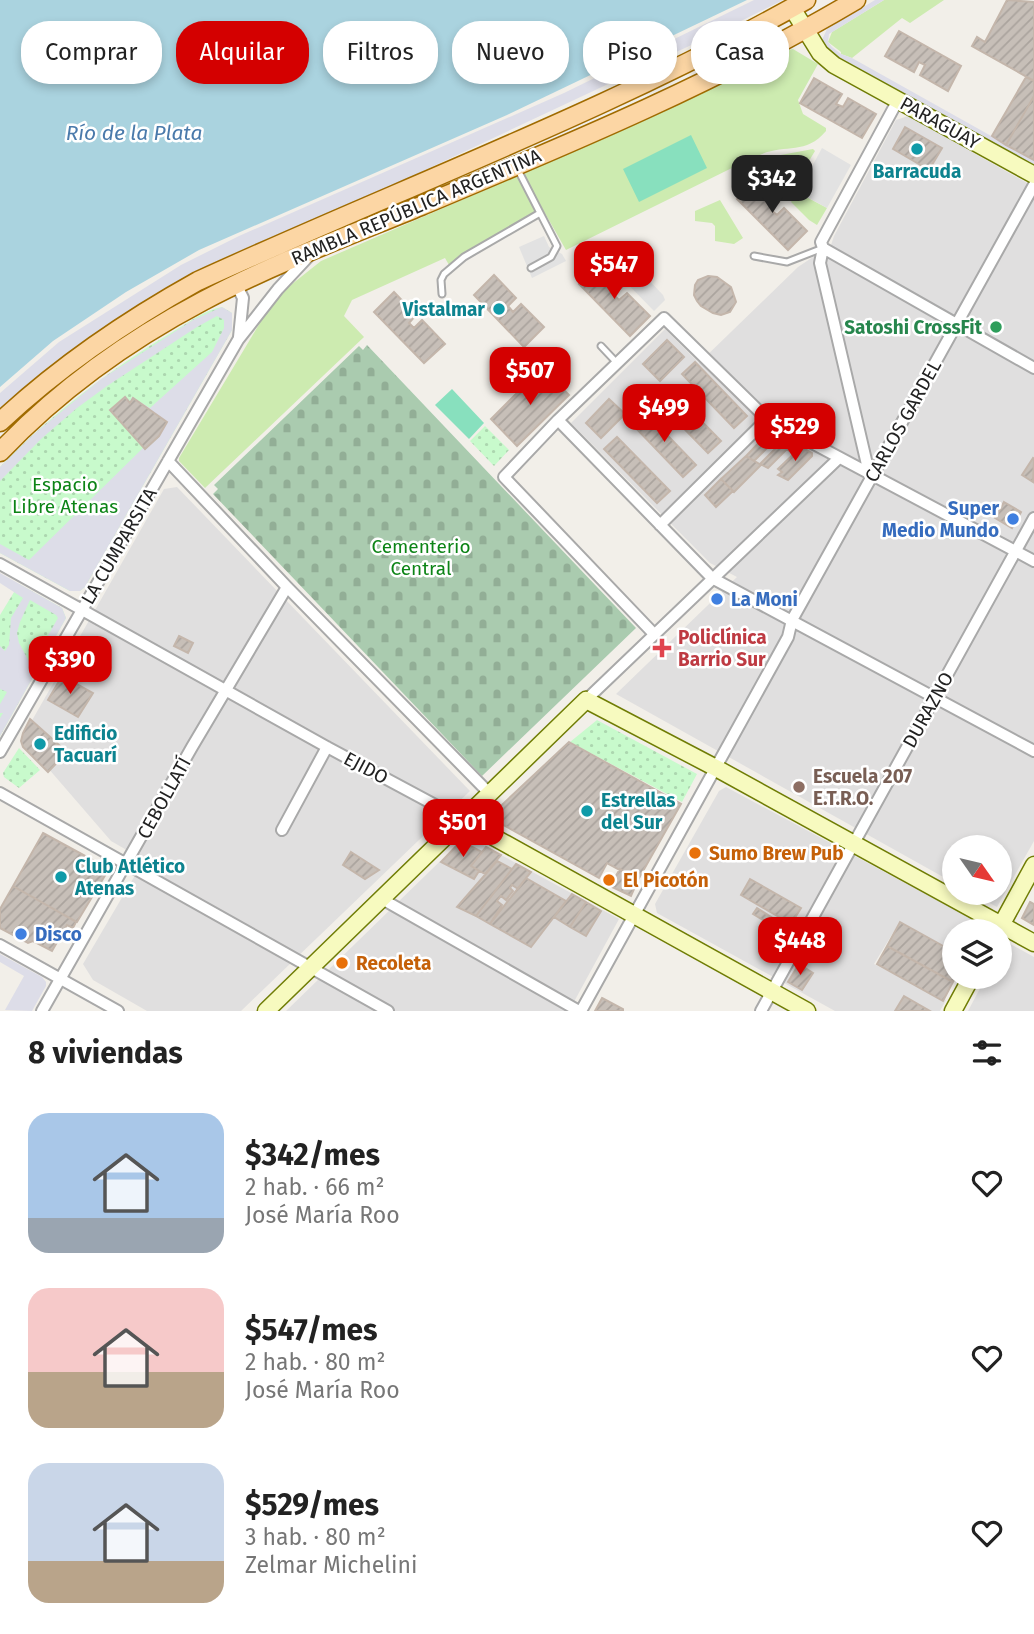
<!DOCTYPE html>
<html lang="es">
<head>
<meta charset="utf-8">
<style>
  :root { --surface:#fff; --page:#f2f2f2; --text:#222; --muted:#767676; --accent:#d40000 }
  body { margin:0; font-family:"Fira Sans",sans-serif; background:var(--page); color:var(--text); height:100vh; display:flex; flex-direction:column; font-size:26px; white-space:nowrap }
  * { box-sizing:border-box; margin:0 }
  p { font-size:23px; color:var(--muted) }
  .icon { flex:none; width:38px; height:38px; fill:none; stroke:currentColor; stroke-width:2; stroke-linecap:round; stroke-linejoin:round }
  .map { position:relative; height:1011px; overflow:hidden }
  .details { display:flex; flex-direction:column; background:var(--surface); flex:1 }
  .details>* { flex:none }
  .guide { position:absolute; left:21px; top:21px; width:992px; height:63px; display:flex; gap:14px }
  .needle { width:46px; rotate:124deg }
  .controls { position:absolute; left:942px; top:835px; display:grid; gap:14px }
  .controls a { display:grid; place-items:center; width:70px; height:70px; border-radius:50%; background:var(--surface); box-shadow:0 4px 10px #0003; font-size:35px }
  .price { position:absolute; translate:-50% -60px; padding:0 16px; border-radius:14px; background:var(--accent); color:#fff; font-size:23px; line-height:46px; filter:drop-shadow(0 2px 4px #0008) }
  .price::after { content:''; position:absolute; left:50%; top:42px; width:21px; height:16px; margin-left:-10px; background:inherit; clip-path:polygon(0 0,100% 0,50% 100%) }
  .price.on { background:#222; color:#fff }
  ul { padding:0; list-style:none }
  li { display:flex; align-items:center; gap:21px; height:175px; padding:0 28px }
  li span { display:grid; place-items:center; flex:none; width:196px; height:140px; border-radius:21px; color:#555 }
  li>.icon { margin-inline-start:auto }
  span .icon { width:84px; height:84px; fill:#fffc; stroke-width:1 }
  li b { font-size:30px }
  h2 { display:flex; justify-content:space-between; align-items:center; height:84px; padding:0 28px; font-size:30px }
  .pill { padding:0 24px; border-radius:28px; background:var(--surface); box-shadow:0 4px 10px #0003; font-size:24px; line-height:63px }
  .pill.on { background:var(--accent); color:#fff }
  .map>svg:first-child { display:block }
  .residential { fill:#e0dfdf }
  .grass { fill:#cdebb0 }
  .cemetery { fill:url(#cemetery-stones) }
  .park { fill:url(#park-dots) }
  .pitch { fill:#88e0be }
  .parking { fill:#e2e2e2 }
  .plaza { fill:#dddde8; fill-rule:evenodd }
  .water { fill:#aad3df }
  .building { fill:url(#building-hatch); stroke:#c4b6ab; stroke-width:2 }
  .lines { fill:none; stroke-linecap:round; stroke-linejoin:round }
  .lane-casing { stroke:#a9a9a9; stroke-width:9 }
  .street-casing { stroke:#a9a9a9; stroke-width:14 }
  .secondary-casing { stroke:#707d05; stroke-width:19 }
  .primary-casing { stroke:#a06b00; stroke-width:21 }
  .lane { stroke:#fff; stroke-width:5 }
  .street { stroke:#fff; stroke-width:10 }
  .secondary { stroke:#f7fabf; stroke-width:16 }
  .primary { stroke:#fcd6a4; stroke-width:18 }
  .culture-dot { fill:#0f9aa8; stroke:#fff; stroke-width:2.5 }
  .leisure-dot { fill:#2e9e5b; stroke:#fff; stroke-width:2.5 }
  .shop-dot { fill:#3f7fe0; stroke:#fff; stroke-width:2.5 }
  .health-dot { fill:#e0444e; stroke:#fff; stroke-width:2.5 }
  .education-dot { fill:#8d6e63; stroke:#fff; stroke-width:2.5 }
  .food-dot { fill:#e8710a; stroke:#fff; stroke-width:2.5 }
  .labels { text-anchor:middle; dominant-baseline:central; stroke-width:5; stroke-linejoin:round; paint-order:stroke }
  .street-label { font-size:19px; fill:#222; stroke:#fff }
  .culture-label { font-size:19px; font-weight:bold; fill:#0d838f; stroke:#fff; text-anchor:start }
  .leisure-label { font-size:19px; font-weight:bold; fill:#27864d; stroke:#fff; text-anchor:end }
  .park-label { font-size:19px; fill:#0c8416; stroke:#fff }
  .shop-label { font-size:19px; font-weight:bold; fill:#366cbe; stroke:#fff; text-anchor:start }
  .health-label { font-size:19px; font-weight:bold; fill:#be3a42; stroke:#fff; text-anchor:start }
  .education-label { font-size:19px; font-weight:bold; fill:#785e54; stroke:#fff; text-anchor:start }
  .food-label { font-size:19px; font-weight:bold; fill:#c56008; stroke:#fff; text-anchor:start }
  .water-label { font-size:21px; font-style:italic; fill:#4a7aab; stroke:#fff }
</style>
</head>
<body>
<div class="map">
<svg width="1034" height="1011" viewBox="0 0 1034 1011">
  <defs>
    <pattern id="cemetery-stones" width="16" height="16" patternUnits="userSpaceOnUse" patternTransform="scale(1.75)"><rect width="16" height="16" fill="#aacbaf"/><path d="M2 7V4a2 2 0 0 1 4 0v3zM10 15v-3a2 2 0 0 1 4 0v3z" fill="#92ae96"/></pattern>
    <pattern id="park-dots" width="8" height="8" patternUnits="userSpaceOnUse" patternTransform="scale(1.75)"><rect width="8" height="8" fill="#c8facc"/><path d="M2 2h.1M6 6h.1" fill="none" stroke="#acd6af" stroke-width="1.8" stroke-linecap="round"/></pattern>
    <pattern id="building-hatch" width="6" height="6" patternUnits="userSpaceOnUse" patternTransform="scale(1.75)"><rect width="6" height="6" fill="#c7bfb8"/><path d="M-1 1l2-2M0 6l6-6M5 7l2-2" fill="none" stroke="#aba49e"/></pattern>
  </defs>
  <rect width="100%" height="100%" fill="#f2efe9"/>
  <!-- residential -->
  <path class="residential" d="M908,116L1034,187V841L997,907L971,893L999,892V847H954V883L616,694L737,577L710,563L571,423L665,329L699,363L798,267L831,245L834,236L896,120Z
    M177,487L470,791L241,1011H147L93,980L83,964L144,860L111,841L22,738L164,489Z
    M726,787L987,927L985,931H954V952L899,923L874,964L946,1000L940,1011H835L657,913L655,904L719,791Z
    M466,836L619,919L569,1011H286Z
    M1005,941L1034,957V1011H968L986,977L999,976V952Z"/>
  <!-- grass -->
  <path class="grass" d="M884,0H944L910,23L902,18L852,58L841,54V52L828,42L832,32Z
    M793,49L818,64L798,100L803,114L826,128V131C806,155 786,144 762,154C755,157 749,165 744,170L738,165L566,250L542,208L449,265L445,258L352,300L344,316L364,337L205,488L179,461V458L267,311L282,292L321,261L612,135L783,51Z
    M813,149L815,151L787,197L755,166L770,157Z
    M797,192L827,208L817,225L809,220L791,202Z
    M720,200L743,238L734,244L715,241V226L712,223L695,221V211Z"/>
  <!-- cemetery -->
  <path class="cemetery" d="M367,345L636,628L482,776L213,494L218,489L214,485L359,346L363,350Z"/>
  <!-- park -->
  <path class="park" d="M222,307L232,313V330L85,587L80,591H70L0,553V467C51,414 111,369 174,331C189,322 205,310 222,307Z
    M485,426L509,450L494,466L470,441Z
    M19,584L62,608L66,618L0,736V615Z
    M597,720L697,774L682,802L570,742Z
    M19,748L40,770L19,788L4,777L3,773Z"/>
  <!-- pitch -->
  <path class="pitch" d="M691,135L707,168L639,202L623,169Z
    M452,389L484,423L469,439L435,405Z"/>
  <!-- parking -->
  <path class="parking" d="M822,148L851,165L827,208L798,192Z
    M544,236L549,247L562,254L566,261L532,278L519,247Z
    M623,253L663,295L665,300L654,311L605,261Z"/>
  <!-- plaza -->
  <path class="plaza" d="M754,0H783L719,32L391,186L219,260L190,275L106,326L48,370L0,411V393L59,342L181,265L239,236L564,93Z
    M875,0H884L829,34L828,42L832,47L841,54L852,58L1034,160V166L828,51L822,40L827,29Z
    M222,307L232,313V330L85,587L80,591H70L0,553V544L29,560L144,447L146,449L159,437L167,422L133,399L130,403L125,398L113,415L109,410L125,397L130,401L132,397L150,408L212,352L224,328V320L217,316L197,327L107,386L77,408L41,439L0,481V467L34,434L100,380L193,320Z
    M0,573L62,608L66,618L0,736V718L3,713H0V704L7,692L0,689V646L5,651L9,645L11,618L23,598L0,583ZM30,600L56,615L58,618L31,665L19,643L17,633L20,622Z
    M0,954L42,977L46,982V986L32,1011L5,1010L24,976L0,962Z"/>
  <!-- water -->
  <path class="water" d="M0,0H747L507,115L199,250L126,292L53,341L0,387Z"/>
  <!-- building -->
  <path class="building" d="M1007,0L1034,2V81L972,46L977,37L985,42Z
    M899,31L961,66L948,91L920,75L925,65L919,62L914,72L885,56Z
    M1026,77L1034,81V96L1006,145L992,136Z
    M814,78L842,94L836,104L843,107L848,98L876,114L862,138L800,103Z
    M1034,96V160L1006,145Z
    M905,127L942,148L929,170L893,149Z
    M757,180L779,202L771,210L777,215L784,208L807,231L788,250L737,199Z
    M599,265L622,287L614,295L619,300L627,293L650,316L630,336L579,284Z
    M494,275L516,298L508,306L513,312L521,304L544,327L524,347L474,295Z
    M708,276L717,277L731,287L736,302L730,312L721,315L713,313L701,306L697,301L694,295L695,285L698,280Z
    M394,292L416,315L409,323L414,328L422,320L445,344L424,363L374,312Z
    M667,340L684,357L660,381L643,364Z
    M695,362L747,416L734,428L682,374Z
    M542,368L569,395L517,446L491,419Z
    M668,387L721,441L708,453L655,399Z
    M125,397L130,403L133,398L167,422L159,436L145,449L110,410Z
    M609,399L625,414L601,438L586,423Z
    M644,411L696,465L683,477L631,423Z
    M771,430L786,438L778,446L773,442L754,461L746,456Z
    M617,437L670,491L657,503L604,449Z
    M786,438L801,447L793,454L787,449L768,468L760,464Z
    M801,447L812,453V456L788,480L778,475L782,472L778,469Z
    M746,456L761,465L734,492L721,479Z
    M1033,458L1034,459L1033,482L1022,475Z
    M721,479L733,491L716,507L705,495Z
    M1004,502L1021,512L1012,528L995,518Z
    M179,636L193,643L188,653L174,646Z
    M62,676L93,693L78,717L48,700Z
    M30,719L67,752L48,772L23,747L21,741L23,733Z
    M569,742L681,804L638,880L607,863L599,878L489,817Z
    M43,833L109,869L77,922L13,886Z
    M461,841L482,852L471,866L479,871L474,879L441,862Z
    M486,847L501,855L485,874L471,866Z
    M351,852L379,870L365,879L343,865Z
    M497,861L512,869L476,916L457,907Z
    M516,864L531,872L526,878L518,889L512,885L510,888L513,891L506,900L501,896L497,901L502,905L490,924L476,916Z
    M620,869L638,880L631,896L610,886Z
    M526,878L566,901L531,947L490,924Z
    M750,879L801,908L791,924L741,895Z
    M13,886L76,922L73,928L67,925L52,951L33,941L28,943L0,928V909Z
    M572,894L586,902L570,927L554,917Z
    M586,902L601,911L586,936L570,927Z
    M1030,902L1034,904V925L1022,918Z
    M757,908L782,924L778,929L753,914Z
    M900,922L954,952V976H956L953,982L887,946Z
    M887,946L953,982L943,1001L877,964Z
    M799,964L813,973L802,990L788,982Z
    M904,996L930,1011H895Z
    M602,998L623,1009V1011H595Z"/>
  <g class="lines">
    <!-- lane casing -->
    <g class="lane-casing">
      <path id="lane" d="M517,168L557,246L551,257L531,268
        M754,256L787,262L823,248
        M442,294L441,280L444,274L464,257L540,213
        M601,346L617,363"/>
    </g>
    <!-- street casing -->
    <g class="street-casing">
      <path id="street" d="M823,248L1034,368
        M236,284L243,298L239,337
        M558,420L712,578L1034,751
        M168,461L287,587L490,794
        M869,473L820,263L823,248L821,242L898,100
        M660,525L767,419
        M0,564L327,747L463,820
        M654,634L504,477L558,420L664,318L767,419L1034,561
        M586,700L839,458
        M0,752L238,340L278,289L308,257
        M0,793L388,1011
        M282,830L327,747
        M382,899L579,1011
        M0,945L118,1011
        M42,1011L192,747L287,587
        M581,1011L788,637L792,620L1034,185
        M761,1011L1034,518"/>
    </g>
    <!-- secondary casing -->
    <g class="secondary-casing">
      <path id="secondary" d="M792,8L820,53L834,65L1034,175
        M463,820L807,1011
        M998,931L1034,865
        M266,1011L586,700L716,768L1034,943
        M953,1011L972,976"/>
    </g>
    <!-- primary casing -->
    <g class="primary-casing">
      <path id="primary" d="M0,422C60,366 126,321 198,281C401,188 611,110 806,0
        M0,452C58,391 129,340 203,301C273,264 348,236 421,206C569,144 718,82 856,0"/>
    </g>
    <!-- lane -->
    <use href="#lane" class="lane"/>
    <!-- street -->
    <use href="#street" class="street"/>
    <!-- secondary -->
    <use href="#secondary" class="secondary"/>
    <!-- primary -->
    <use href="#primary" class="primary"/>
  </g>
  <!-- markers -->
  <g class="culture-dot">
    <circle cx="917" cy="149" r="7"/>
    <circle cx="499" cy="309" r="7"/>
    <circle cx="40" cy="744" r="7"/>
    <circle cx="587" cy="811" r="7"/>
    <circle cx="61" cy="877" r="7"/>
  </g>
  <circle class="leisure-dot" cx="996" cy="327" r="7"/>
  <g class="shop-dot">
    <circle cx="1013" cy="519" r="7"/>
    <circle cx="717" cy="599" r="7"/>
    <circle cx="21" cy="934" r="7"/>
  </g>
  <path class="health-dot" d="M658.5 637.5h7v7h7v7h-7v7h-7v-7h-7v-7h7z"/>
  <circle class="education-dot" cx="799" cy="787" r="7"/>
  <g class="food-dot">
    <circle cx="695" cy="853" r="7"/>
    <circle cx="609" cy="880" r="7"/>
    <circle cx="342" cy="963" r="7"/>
  </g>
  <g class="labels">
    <!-- street labels -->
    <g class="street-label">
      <text transform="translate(940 123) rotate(29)">PARAGUAY</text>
      <text transform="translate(416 207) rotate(-23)">RAMBLA REPÚBLICA ARGENTINA</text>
      <text transform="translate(903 421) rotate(-61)">CARLOS GARDEL</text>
      <text transform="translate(119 546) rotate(-60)">LA CUMPARSITA</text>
      <text transform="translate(928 710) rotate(-61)">DURAZNO</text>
      <text transform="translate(366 768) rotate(28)">EJIDO</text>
      <text transform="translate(164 798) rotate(-61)">CEBOLLATÍ</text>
    </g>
    <!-- culture labels -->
    <g class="culture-label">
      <text x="917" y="171" text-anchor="middle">Barracuda</text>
      <text x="485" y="309" text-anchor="end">Vistalmar</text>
      <text x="54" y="733">Edificio<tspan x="54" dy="22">Tacuarí</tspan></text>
      <text x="601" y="800">Estrellas<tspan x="601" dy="22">del Sur</tspan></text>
      <text x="75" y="866">Club Atlético<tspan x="75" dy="22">Atenas</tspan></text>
    </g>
    <!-- leisure labels -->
    <g class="leisure-label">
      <text x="982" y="327">Satoshi CrossFit</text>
    </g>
    <!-- park labels -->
    <g class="park-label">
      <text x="65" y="484">Espacio<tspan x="65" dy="22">Libre Atenas</tspan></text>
      <text x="421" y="546">Cementerio<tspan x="421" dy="22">Central</tspan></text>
    </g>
    <!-- shop labels -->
    <g class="shop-label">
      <text x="999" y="508" text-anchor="end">Super<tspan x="999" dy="22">Medio Mundo</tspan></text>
      <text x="731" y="599">La Moni</text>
      <text x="35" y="934">Disco</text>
    </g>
    <!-- health labels -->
    <g class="health-label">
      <text x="678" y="637">Policlínica<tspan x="678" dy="22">Barrio Sur</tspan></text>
    </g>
    <!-- education labels -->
    <g class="education-label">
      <text x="813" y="776">Escuela 207<tspan x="813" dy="22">E.T.R.O.</tspan></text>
    </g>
    <!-- food labels -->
    <g class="food-label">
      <text x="709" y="853">Sumo Brew Pub</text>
      <text x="623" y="880">El Picotón</text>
      <text x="356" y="963">Recoleta</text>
    </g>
    <!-- water labels -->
    <g class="water-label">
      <text x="134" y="133">Río de la Plata</text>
    </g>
  </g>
</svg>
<div class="controls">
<a><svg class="needle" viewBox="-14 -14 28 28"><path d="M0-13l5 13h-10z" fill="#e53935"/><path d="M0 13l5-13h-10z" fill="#767676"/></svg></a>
<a><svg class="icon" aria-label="layers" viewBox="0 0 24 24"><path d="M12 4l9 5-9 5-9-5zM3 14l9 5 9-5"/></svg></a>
</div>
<b class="price on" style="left:772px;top:215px">$342</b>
<b class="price" style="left:614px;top:301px">$547</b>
<b class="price" style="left:530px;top:407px">$507</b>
<b class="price" style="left:664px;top:444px">$499</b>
<b class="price" style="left:795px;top:463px">$529</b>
<b class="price" style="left:70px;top:696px">$390</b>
<b class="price" style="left:463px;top:859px">$501</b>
<b class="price" style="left:800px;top:977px">$448</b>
<div class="guide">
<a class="pill">Comprar</a>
<a class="pill on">Alquilar</a>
<a class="pill">Filtros</a>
<a class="pill">Nuevo</a>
<a class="pill">Piso</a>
<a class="pill">Casa</a>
</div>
</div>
<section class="details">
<h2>8 viviendas<svg class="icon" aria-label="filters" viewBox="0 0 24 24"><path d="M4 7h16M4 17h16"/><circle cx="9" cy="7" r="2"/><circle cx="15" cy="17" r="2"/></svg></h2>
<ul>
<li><span style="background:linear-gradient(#a9c7e8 75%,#9aa5b1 0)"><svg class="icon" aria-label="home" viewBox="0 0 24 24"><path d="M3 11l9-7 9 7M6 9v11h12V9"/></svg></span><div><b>$342/mes</b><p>2 hab. · 66 m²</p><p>José María Roo</p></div><svg class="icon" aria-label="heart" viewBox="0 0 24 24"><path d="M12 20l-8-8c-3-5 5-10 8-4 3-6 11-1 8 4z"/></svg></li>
<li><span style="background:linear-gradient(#f6c9c9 60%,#b9a48a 0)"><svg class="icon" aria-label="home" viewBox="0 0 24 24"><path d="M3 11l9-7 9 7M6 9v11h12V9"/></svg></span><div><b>$547/mes</b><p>2 hab. · 80 m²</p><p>José María Roo</p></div><svg class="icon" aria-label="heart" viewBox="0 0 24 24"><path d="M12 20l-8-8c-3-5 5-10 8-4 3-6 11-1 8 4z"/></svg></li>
<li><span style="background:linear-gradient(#c9d6e8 70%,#b9a48a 0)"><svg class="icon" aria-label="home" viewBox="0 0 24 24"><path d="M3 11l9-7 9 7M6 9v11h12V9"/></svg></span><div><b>$529/mes</b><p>3 hab. · 80 m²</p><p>Zelmar Michelini</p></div><svg class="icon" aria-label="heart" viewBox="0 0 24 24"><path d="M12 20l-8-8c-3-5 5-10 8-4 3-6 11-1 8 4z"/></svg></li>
</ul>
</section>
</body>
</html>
